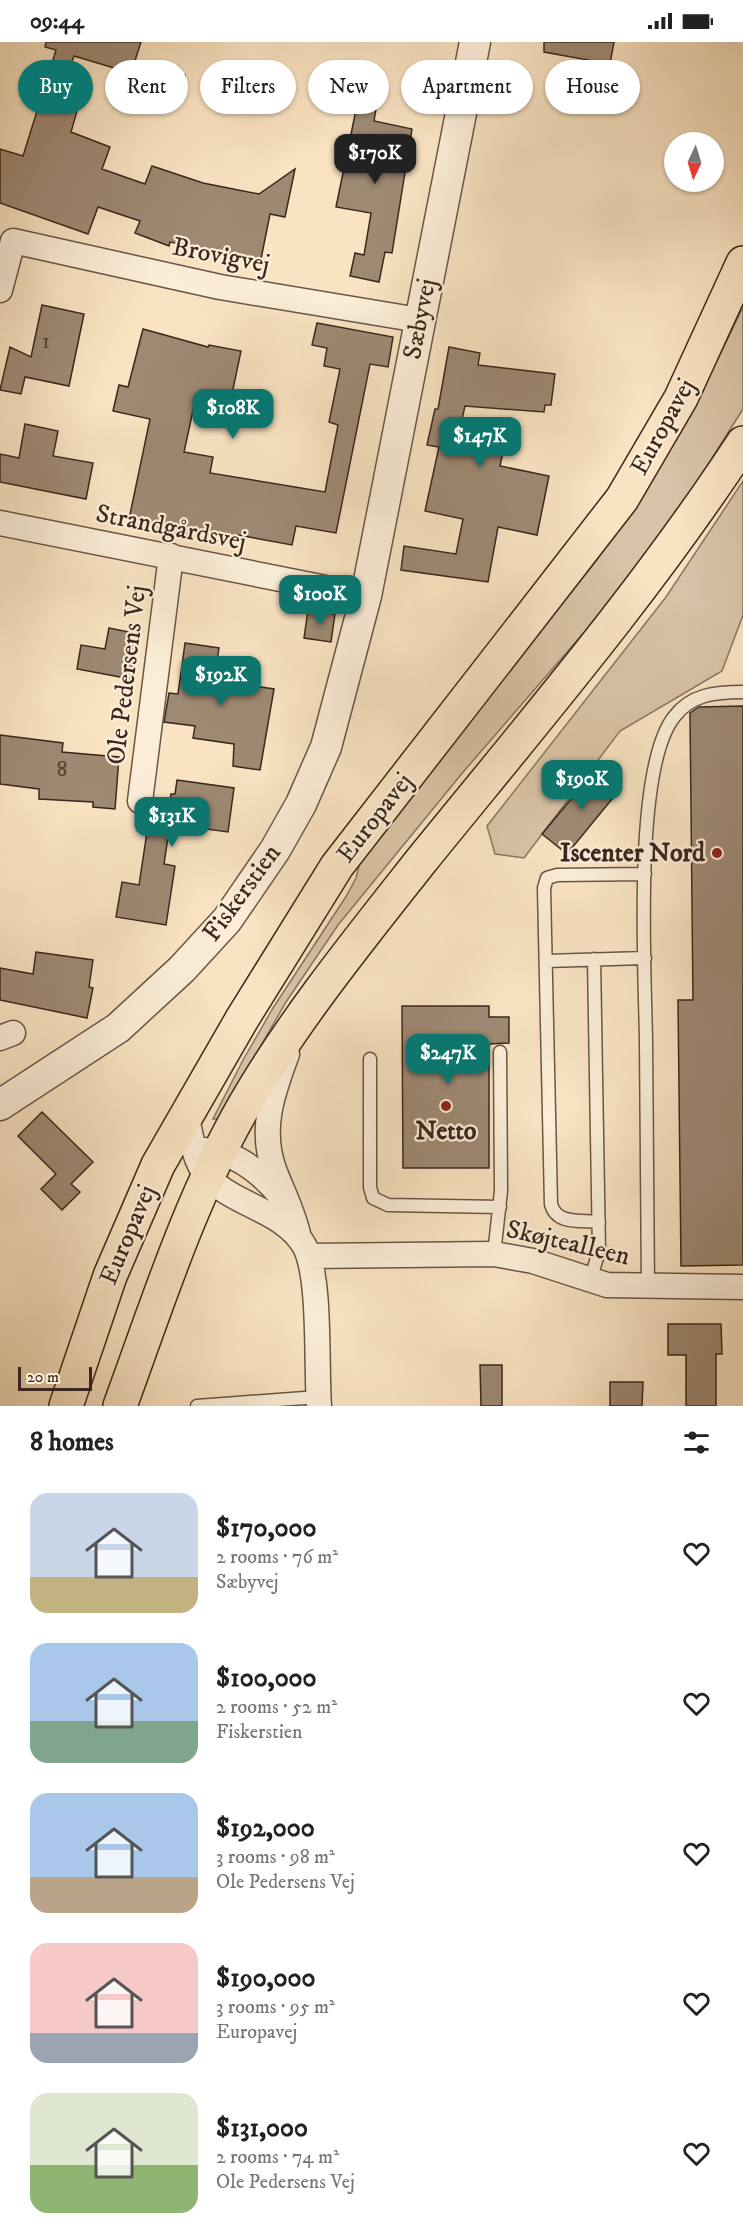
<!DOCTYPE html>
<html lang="en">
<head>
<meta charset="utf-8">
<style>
  :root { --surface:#fff; --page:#f6f6f6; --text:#222; --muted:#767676; --accent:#0f766e }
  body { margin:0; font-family:"IM FELL DW Pica",serif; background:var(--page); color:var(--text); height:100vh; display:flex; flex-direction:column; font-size:22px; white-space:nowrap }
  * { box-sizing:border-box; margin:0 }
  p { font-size:20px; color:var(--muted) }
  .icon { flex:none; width:33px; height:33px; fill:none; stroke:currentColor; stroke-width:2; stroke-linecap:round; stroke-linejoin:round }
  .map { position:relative; height:1364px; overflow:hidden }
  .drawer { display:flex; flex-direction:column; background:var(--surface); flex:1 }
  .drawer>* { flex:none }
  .hud { position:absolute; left:18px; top:18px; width:708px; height:54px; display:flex; gap:12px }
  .needle { width:39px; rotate:184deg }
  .buttons { position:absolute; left:664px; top:90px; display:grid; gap:12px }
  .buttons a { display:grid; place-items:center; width:60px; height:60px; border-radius:50%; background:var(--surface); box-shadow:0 2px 4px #0004; font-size:30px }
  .scale { position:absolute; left:18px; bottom:15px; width:74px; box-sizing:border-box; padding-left:6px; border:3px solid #3b271e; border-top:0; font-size:16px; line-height:21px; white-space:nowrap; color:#3b271e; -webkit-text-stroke:4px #fbedd7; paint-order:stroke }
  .price { position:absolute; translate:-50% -51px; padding:0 14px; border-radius:12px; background:var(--accent); color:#fff; font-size:20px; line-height:39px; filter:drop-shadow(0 2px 3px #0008) }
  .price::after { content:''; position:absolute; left:50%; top:36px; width:18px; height:14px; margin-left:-9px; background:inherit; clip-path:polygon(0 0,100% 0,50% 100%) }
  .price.on { background:#222; color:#fff }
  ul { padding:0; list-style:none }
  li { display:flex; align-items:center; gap:18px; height:150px; padding:0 30px }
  li span { display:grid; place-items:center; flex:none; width:168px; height:120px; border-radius:18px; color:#555 }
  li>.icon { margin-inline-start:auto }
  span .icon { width:72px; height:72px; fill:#fffc; stroke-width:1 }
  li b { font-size:26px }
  h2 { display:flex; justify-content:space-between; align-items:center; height:72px; padding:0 30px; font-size:26px }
  .chip { padding:0 21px; border-radius:27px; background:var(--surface); box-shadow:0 2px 4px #0004; font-size:21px; line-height:54px }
  .chip.on { background:var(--accent); color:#fff }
  .status { display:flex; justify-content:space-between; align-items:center; height:42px; padding:0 30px; background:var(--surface); direction:ltr }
  .status svg { height:16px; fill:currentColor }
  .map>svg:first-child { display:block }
  .green { fill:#d9c3a6; stroke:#8a7562; stroke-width:1.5 }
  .building { fill:#9e8973; stroke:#3b271e; stroke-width:1.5 }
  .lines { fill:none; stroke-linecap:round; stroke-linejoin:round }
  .service-casing { stroke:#6a5647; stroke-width:15 }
  .minor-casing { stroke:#6a5647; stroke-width:27 }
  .tertiary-casing { stroke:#6a5647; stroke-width:33 }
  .primary-casing { stroke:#3b271e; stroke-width:36 }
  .service { stroke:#fbedd7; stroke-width:12 }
  .minor { stroke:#fbedd7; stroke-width:24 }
  .tertiary { stroke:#fbedd7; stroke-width:30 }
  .primary { stroke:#f9e3c2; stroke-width:33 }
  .poi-dot { fill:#8f2418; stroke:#fbedd7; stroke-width:2 }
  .labels { text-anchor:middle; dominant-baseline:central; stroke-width:4.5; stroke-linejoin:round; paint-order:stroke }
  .number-label { font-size:22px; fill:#544033 }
  .street-label { font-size:26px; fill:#3b271e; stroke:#fbedd7 }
  .poi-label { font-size:26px; font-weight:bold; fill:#3b271e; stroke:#fbedd7; text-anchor:end }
</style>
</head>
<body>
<div class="status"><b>09:44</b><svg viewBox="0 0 49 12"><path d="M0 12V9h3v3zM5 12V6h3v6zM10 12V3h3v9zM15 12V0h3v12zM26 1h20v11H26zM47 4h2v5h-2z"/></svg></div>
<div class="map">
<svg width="743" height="1364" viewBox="0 0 743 1364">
  <rect width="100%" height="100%" fill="#f9e3c2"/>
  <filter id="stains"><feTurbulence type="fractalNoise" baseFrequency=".00333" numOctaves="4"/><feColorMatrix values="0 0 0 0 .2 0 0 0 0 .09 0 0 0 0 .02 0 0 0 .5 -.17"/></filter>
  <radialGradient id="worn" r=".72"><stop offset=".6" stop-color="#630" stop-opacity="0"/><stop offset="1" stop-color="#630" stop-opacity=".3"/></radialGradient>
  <!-- green -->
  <path class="green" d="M743,265V367L683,462L600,572L464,729L338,883L286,960L219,1077H213L243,1018L273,966L347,853L356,836L362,812L596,519L660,423L708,337Z
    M743,439V573L722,629L620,689L524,816L495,812L487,784L666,555Z"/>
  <!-- building -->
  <path class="building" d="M46,0H141L131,31L74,14L56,61L77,69L71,90L110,105L102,127L145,142L152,124L203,141L259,152L295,127L285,175L270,172L261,217L170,200L169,204L135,191L140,179L98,165L88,192L0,161V107L23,114L56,8L45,5Z
    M544,0H614L610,22L544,10Z
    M146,21L185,33L172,68L136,58Z
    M357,63L376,67L374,79L412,87L392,211L385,210L379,240L350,234L355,211L364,213L371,171L336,165Z
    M42,263L84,272L69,344L25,335L21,352L0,348L10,305L31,315Z
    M317,281L393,295L388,325L370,322L336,491L296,484L292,503L238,493V497L187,488L186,493L128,482L150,377L113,369L119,343L128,345L143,287L208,305L209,303L241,309L228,371L194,364L184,410L213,415L210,431L325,450L338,383L329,380L340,327L324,324L327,306L312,303Z
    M449,305L480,311L478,323L555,332L551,363H545L544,370L465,364L457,399L503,409L500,424L549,434L537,493L498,485L488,540L401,528L404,504L456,512L463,477L425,469L439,405L427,403L435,367H438Z
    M25,382L58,389L53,414L93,421L86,457L0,440V412L19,416Z
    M308,568L335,572L331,600L304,596Z
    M109,586L139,592L131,637L77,627L81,603L105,607Z
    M185,601L219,606L214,638L274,647L260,728L233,724L234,702L193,696L195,684L164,680L169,651L178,652Z
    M743,664V1223L681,1224L678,958H693L690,671L699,665Z
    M0,693L63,701L62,710L119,715L115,767L93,765V760L39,757V747L0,742Z
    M597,726L621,746L567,812L542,792Z
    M177,738L234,746L228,790L170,782L164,822L175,824L166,883L116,875L122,840L139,843L150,770L168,773L171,752H175Z
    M36,910L93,918L89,945L93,946L87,976L0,958V926L33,932Z
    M402,964H489V975H509V1001L489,1002V1126H403Z
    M42,1070L93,1120L71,1142L80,1150L62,1168L41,1147L56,1132L18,1094Z
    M668,1282H721L722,1312H716V1364H686V1313H668Z
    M480,1323H502V1364H481Z
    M610,1340H643L642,1364H610Z"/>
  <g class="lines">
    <!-- service casing -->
    <g class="service-casing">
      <path id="service" d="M546,919L645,916
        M370,1017V1145L373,1156L388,1163L500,1165
        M599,1180C581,1178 556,1183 551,1162L544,846L547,836L557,833L645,832
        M494,1212L501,1149L500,1010
        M590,1239L599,1209L594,917
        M648,1246C648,1163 647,1081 646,999C645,929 633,727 674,675C691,652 716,650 743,650
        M197,1364L318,1355"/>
    </g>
    <!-- minor casing -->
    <g class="minor-casing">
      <path id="minor" d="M0,248L13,199L220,245L419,278
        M0,481L366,554
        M140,759L171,514
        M0,996L13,991
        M287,1012C272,1052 259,1089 275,1130C284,1153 294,1172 299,1196
        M186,1073C191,1091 193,1115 204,1130C228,1163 285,1167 305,1205C321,1237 316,1325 319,1364
        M204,1108C234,1109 261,1131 280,1153
        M309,1214L494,1212L533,1219L607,1243L743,1245"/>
    </g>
    <!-- tertiary casing -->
    <g class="tertiary-casing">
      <path id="tertiary" d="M0,1063L118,986L182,927L227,878L275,808L301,762L326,705L366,554L475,0"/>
    </g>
    <!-- primary casing -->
    <g class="primary-casing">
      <path id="primary" d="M66,1364L110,1234L158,1123L242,977L337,824L622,457L681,356L743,221
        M120,1364C157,1263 190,1158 244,1064C292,980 361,895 421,819C532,682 647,548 743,401"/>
    </g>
    <!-- service -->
    <use href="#service" class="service"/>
    <!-- minor -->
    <use href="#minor" class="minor"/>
    <!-- tertiary -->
    <use href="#tertiary" class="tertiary"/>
    <!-- primary -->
    <use href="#primary" class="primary"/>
  </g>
  <!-- markers -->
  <g class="poi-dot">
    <circle cx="717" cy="811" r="6"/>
    <circle cx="446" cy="1064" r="6"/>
  </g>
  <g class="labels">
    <!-- number labels -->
    <g class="number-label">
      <text x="46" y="299">1</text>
      <text x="62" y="727">8</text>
    </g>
    <!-- street labels -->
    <g class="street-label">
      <text transform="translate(221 214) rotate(11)">Brovigvej</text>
      <text transform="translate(420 277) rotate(-79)">Sæbyvej</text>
      <text transform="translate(663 385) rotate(-61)">Europavej</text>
      <text transform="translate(171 486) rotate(11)">Strandgårdsvej</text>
      <text transform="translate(127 633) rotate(-83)">Ole Pedersens Vej</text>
      <text transform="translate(375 776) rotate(-52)">Europavej</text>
      <text transform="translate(242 851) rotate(-54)">Fiskerstien</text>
      <text transform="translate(128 1193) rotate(-67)">Europavej</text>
      <text transform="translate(568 1201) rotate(13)">Skøjtealleen</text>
    </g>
    <!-- poi labels -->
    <g class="poi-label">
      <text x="705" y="811">Iscenter Nord</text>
      <text x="446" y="1089" text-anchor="middle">Netto</text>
    </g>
  </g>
  <rect width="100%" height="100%" filter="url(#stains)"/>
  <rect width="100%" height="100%" fill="url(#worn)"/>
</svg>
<div class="buttons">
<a><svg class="needle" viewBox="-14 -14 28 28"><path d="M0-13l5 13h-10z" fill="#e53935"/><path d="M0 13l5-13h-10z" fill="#767676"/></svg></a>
</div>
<div class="scale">20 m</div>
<b class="price on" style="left:375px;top:143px">$170K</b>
<b class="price" style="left:233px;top:398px">$108K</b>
<b class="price" style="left:480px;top:426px">$147K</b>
<b class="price" style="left:320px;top:584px">$100K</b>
<b class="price" style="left:221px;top:665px">$192K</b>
<b class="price" style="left:582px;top:769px">$190K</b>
<b class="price" style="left:172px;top:806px">$131K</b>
<b class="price" style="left:448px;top:1043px">$247K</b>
<div class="hud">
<a class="chip on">Buy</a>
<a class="chip">Rent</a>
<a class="chip">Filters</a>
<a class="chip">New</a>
<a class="chip">Apartment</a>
<a class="chip">House</a>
</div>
</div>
<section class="drawer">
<h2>8 homes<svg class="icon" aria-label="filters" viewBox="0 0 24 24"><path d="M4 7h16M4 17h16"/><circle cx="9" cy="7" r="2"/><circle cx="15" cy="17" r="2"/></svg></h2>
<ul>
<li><span style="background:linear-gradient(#c9d6e8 70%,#c2b280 0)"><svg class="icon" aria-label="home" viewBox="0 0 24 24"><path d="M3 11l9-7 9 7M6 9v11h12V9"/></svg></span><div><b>$170,000</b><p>2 rooms · 76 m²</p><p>Sæbyvej</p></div><svg class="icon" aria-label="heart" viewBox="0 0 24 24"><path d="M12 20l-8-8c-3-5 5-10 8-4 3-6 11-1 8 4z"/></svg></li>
<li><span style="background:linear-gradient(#a9c7e8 65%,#7fa58c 0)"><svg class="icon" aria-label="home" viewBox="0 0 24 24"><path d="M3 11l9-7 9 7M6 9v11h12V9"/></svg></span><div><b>$100,000</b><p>2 rooms · 52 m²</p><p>Fiskerstien</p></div><svg class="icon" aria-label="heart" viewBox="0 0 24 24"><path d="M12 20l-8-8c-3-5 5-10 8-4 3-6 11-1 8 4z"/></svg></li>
<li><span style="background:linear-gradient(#a9c7e8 70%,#b9a48a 0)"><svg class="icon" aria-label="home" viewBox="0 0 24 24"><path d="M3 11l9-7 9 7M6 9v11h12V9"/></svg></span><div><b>$192,000</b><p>3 rooms · 98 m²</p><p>Ole Pedersens Vej</p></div><svg class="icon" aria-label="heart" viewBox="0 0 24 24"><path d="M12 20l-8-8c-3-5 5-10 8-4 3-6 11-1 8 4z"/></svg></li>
<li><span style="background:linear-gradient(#f6c9c9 75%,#9aa5b1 0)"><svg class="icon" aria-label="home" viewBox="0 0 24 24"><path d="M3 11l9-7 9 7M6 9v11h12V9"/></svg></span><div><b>$190,000</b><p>3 rooms · 95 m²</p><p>Europavej</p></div><svg class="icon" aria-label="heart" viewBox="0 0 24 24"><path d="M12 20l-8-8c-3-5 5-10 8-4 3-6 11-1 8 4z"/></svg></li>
<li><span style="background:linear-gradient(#dfe7d0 60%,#8fb573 0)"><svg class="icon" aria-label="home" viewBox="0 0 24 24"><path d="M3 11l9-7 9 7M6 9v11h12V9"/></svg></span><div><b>$131,000</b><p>2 rooms · 74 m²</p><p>Ole Pedersens Vej</p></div><svg class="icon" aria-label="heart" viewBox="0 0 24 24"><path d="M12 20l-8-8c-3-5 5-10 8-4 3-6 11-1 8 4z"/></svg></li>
</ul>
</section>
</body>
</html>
